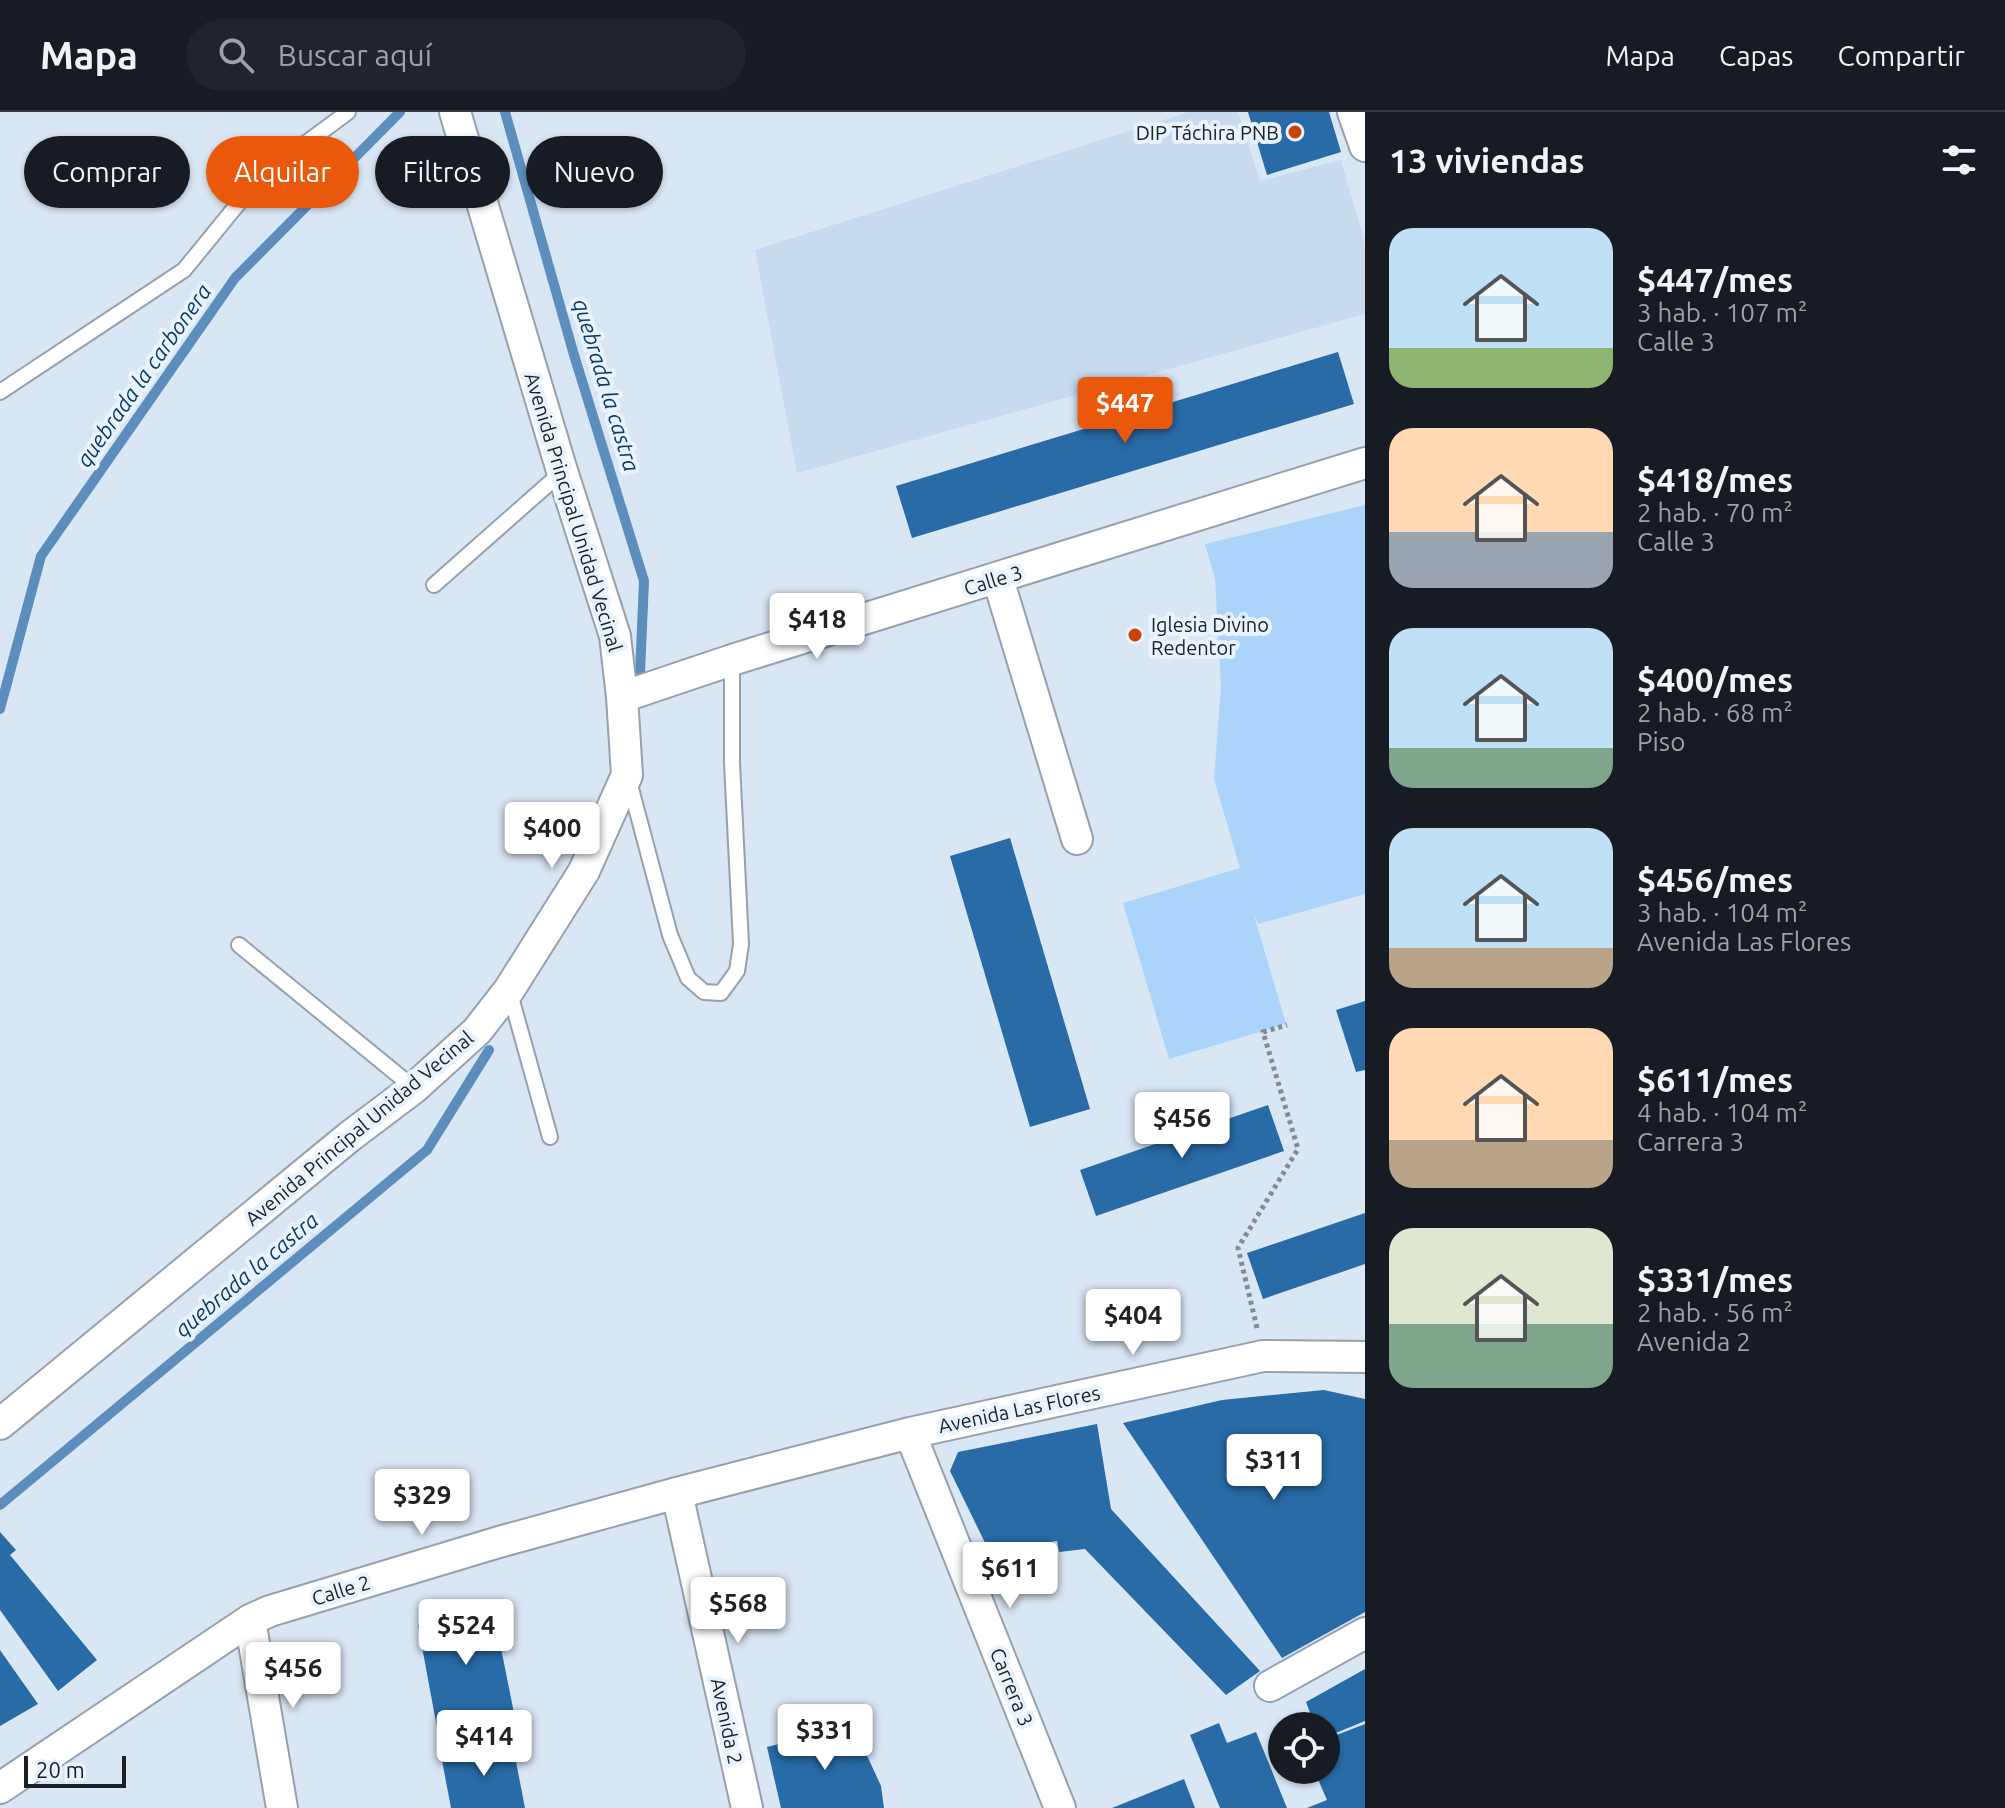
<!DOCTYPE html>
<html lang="es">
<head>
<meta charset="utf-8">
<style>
  :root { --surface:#171b24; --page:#20242c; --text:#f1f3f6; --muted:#9ea1a6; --line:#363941; --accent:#ea580c }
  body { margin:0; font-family:Ubuntu,sans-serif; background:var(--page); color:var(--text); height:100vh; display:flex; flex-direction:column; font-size:30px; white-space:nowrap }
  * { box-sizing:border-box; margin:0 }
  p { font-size:26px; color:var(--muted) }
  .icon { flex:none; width:44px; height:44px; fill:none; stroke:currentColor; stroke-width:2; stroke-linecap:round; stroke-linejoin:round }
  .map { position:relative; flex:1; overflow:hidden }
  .sheet { display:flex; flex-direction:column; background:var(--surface); width:640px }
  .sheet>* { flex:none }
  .guide { position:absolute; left:24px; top:24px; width:760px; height:72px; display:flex; gap:16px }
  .fabs { position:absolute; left:1268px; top:1600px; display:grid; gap:16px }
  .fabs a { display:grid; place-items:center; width:72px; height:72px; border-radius:50%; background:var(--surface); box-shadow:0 2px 6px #0004; font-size:40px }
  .scale { position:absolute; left:24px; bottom:20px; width:102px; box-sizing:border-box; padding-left:8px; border:4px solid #1b2025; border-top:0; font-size:22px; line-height:28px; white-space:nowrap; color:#1b2025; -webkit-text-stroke:6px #e8f3fe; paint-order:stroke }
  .price { position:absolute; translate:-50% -68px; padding:0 18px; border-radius:8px; background:#fff; color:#222; font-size:26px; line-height:52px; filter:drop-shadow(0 2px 4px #0008) }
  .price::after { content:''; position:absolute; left:50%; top:48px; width:24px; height:18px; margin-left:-12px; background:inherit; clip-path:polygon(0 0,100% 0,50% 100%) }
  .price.current { background:var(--accent); color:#fff }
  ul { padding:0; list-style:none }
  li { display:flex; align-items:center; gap:24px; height:200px; padding:0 24px }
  li span { display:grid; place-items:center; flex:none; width:224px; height:160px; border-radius:24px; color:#555 }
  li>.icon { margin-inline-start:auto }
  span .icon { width:96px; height:96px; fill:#fffc; stroke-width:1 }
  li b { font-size:34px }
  h2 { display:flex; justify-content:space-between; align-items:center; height:96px; padding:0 24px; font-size:34px }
  .tag { padding:0 28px; border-radius:36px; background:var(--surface); box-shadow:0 2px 6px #0004; font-size:28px; line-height:72px }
  .tag.current { background:var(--accent); color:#fff }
  header { display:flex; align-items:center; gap:48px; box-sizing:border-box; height:112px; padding:0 40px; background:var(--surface); border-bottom:2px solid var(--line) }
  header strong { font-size:38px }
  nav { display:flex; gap:44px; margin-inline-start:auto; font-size:28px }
  .search { width:560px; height:72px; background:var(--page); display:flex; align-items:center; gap:20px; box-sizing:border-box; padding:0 28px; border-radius:44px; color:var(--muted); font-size:30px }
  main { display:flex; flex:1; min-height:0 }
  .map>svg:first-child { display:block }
  .built { fill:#c7daee }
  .green { fill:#acd3fa }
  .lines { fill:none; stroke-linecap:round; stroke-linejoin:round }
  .stream { stroke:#5d8dbc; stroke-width:10 }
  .building { fill:#286ba7 }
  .lane-casing { stroke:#95a1ae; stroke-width:18 }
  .street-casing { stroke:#95a1ae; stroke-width:34 }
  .path { stroke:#838c96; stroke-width:5; stroke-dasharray:4 4; stroke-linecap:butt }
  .lane { stroke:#fff; stroke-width:14 }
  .street { stroke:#fff; stroke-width:30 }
  .poi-dot { fill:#c84200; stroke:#e8f3fe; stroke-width:3 }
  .labels { text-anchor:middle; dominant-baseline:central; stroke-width:8; stroke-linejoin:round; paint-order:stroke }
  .poi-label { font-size:20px; fill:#1b2025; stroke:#e8f3fe; text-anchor:end }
  .street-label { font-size:20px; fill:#1b2025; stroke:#e8f3fe }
  .water-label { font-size:22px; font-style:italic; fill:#0a3c65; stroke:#e8f3fe }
</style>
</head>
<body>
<header>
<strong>Mapa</strong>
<div class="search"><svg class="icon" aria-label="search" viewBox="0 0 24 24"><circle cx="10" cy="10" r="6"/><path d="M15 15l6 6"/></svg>Buscar aquí</div>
<nav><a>Mapa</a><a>Capas</a><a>Compartir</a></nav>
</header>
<main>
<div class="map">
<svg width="1365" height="1696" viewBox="0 0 1365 1696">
  <rect width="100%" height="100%" fill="#d9e6f4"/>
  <!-- built -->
  <path class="built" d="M1189,0H1238L1260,69L1341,48L1365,132V202L797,361L755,138Z"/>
  <!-- green -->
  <path class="green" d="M1365,393V782L1258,812L1253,800L1286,912L1169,947L1123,791L1240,756L1214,667L1221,574L1215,467L1205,432Z"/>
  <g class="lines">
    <!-- stream -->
    <path class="stream" d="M505,0L574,243L644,469L640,561
      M0,597L41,444L235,166L400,0
      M0,1393L427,1038L489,938"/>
  </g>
  <!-- building -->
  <path class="building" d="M1248,0H1329L1341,40L1267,63Z
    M1338,240L1354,292L912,426L896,374Z
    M1010,726L1090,997L1030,1015L950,744Z
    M1365,889V958L1356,960L1336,898Z
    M1268,993L1284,1039L1096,1104L1080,1058Z
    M1365,1101V1152L1263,1187L1247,1141Z
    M1324,1278L1365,1287V1500L1282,1546L1123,1311L1222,1288Z
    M1097,1312L1111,1397L1260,1559L1226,1583L1085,1437L1059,1440L1057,1429L990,1441L950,1359L958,1340Z
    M0,1420L16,1438L10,1443L97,1548L58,1579L0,1498Z
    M492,1491L514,1601L437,1616L418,1513Z
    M0,1538L38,1592L0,1614Z
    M1365,1557V1609L1326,1625V1614H1315L1306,1590Z
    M1219,1611L1227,1631L1256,1620L1287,1696H1220L1190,1623Z
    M1365,1612V1696H1307L1327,1688L1314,1658H1326V1627Z
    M853,1613L881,1674L884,1696H781L767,1635Z
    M512,1629L525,1696H451L441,1643Z
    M1184,1667L1195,1696H1112Z"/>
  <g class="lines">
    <!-- lane casing -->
    <g class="lane-casing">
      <path id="lane" d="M0,280L184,158L260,65L348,0
        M434,473L562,360
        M629,669L670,823L688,866L704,880L721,881L737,859L741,832L732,651V548
        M239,833L414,976
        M509,878L550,1025"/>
    </g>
    <!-- street casing -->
    <g class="street-casing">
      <path id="street" d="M1353,0L1365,34
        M998,467L1077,727
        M622,585L732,548L1365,351
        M0,1312L349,1025L414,976L477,919L509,878L584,759L627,663L622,585L615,524L562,359L455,0
        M910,1321L1060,1696
        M677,1381L747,1696
        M250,1508L282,1696
        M1270,1574L1365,1521
        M0,1676L250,1508L270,1499L499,1430L677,1381L910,1321L1263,1244L1365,1245"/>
    </g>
    <!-- path -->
    <path class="path" d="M1257,1216L1238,1136L1298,1037L1263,920L1287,913"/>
    <!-- lane -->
    <use href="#lane" class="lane"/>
    <!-- street -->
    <use href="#street" class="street"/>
  </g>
  <!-- markers -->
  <g class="poi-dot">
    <circle cx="1295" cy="20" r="8"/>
    <circle cx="1135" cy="523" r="8"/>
  </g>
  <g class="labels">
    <!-- poi labels -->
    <g class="poi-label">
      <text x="1279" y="20">DIP Táchira PNB</text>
      <text x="1151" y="512" text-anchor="start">Iglesia Divino<tspan x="1151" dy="23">Redentor</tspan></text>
    </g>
    <!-- street labels -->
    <g class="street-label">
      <text transform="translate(574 400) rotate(73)">Avenida Principal Unidad Vecinal</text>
      <text transform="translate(993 468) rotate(-17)">Calle 3</text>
      <text transform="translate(359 1016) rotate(-40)">Avenida Principal Unidad Vecinal</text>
      <text transform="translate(1019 1297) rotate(-12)">Avenida Las Flores</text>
      <text transform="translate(341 1478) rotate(-17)">Calle 2</text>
      <text transform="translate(1012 1575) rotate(68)">Carrera 3</text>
      <text transform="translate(727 1609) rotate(78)">Avenida 2</text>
    </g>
    <!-- water labels -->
    <g class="water-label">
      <text transform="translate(143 263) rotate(-55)">quebrada la carbonera</text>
      <text transform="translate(607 273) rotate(73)">quebrada la castra</text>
      <text transform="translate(246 1162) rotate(-40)">quebrada la castra</text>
    </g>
  </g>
</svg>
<div class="fabs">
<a><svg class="icon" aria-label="locate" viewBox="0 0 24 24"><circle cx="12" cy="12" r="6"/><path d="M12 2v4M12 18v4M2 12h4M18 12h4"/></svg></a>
</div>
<div class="scale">20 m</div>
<b class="price current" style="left:1125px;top:333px">$447</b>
<b class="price" style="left:817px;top:549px">$418</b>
<b class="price" style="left:552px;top:758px">$400</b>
<b class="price" style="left:1182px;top:1048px">$456</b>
<b class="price" style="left:1133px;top:1245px">$404</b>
<b class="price" style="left:1274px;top:1390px">$311</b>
<b class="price" style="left:422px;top:1425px">$329</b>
<b class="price" style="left:1010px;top:1498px">$611</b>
<b class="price" style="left:738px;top:1533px">$568</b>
<b class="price" style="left:466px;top:1555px">$524</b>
<b class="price" style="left:293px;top:1598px">$456</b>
<b class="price" style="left:825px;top:1660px">$331</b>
<b class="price" style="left:484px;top:1666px">$414</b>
<div class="guide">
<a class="tag">Comprar</a>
<a class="tag current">Alquilar</a>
<a class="tag">Filtros</a>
<a class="tag">Nuevo</a>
</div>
</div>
<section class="sheet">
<h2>13 viviendas<svg class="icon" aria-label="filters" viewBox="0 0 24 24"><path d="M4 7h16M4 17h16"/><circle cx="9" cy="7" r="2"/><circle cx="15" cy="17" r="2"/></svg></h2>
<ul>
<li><span style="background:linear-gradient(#bfe0f5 75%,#8fb573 0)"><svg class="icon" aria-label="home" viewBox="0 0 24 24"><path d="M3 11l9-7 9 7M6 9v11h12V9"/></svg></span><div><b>$447/mes</b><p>3 hab. · 107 m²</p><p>Calle 3</p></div></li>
<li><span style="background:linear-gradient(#ffd9b3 65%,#9aa5b1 0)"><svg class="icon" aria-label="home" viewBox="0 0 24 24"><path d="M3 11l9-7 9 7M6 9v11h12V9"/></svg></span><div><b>$418/mes</b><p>2 hab. · 70 m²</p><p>Calle 3</p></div></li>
<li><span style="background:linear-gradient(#bfe0f5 75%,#7fa58c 0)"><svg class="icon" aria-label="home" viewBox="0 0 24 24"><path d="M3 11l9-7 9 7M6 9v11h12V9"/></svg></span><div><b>$400/mes</b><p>2 hab. · 68 m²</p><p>Piso</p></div></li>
<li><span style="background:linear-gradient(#bfe0f5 75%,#b9a48a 0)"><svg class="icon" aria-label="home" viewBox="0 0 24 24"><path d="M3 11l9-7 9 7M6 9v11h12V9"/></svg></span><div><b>$456/mes</b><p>3 hab. · 104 m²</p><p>Avenida Las Flores</p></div></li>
<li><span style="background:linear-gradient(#ffd9b3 70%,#b9a48a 0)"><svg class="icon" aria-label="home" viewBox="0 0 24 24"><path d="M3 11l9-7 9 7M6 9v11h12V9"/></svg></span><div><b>$611/mes</b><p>4 hab. · 104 m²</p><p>Carrera 3</p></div></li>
<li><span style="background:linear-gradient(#dfe7d0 60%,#7fa58c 0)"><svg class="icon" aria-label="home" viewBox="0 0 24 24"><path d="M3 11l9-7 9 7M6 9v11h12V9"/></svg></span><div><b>$331/mes</b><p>2 hab. · 56 m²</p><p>Avenida 2</p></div></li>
</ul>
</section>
</main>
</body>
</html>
